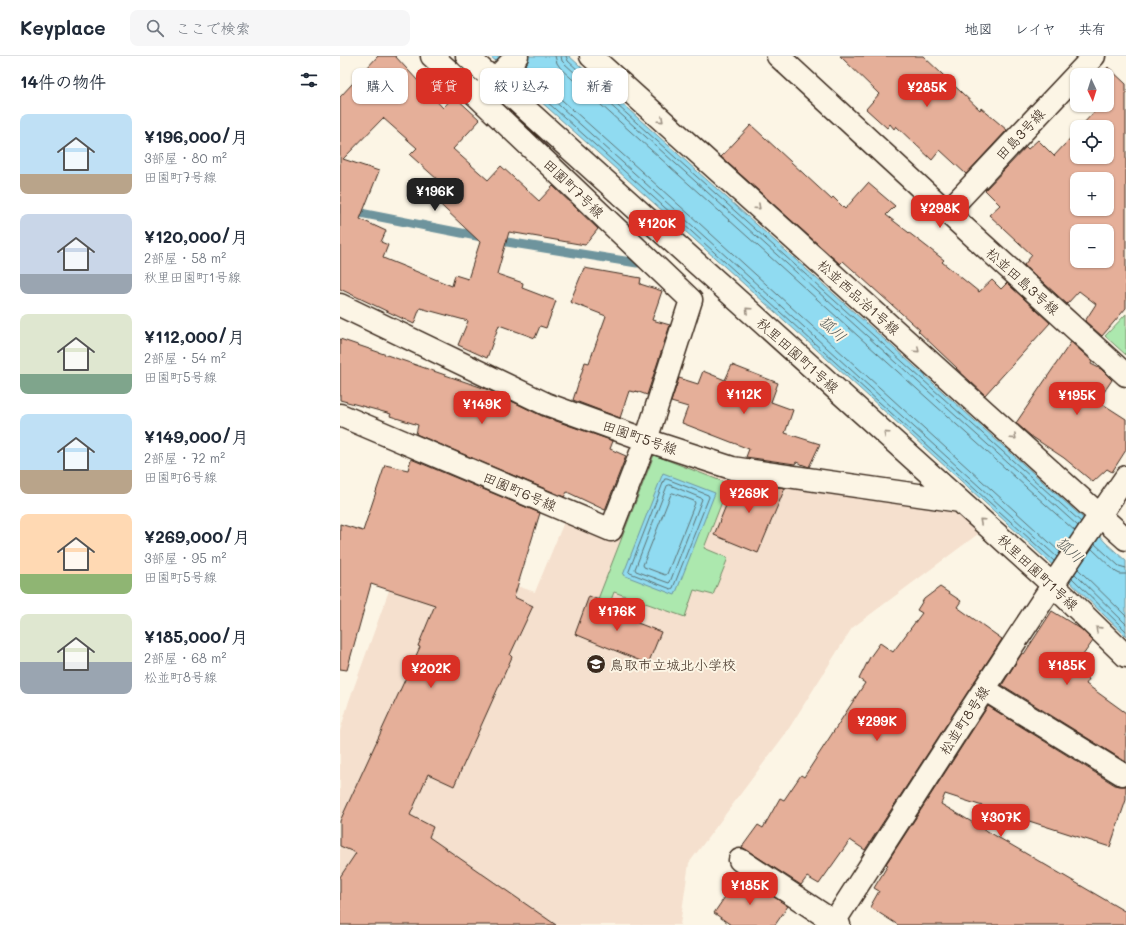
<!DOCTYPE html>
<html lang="ja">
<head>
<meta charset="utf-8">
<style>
  :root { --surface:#fff; --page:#f6f6f7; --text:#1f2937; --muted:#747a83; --line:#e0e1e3; --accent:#d93025 }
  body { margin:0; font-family:Mali,"Klee One",sans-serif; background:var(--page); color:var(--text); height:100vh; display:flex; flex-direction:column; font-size:15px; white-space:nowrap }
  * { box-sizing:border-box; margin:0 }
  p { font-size:13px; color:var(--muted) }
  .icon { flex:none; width:22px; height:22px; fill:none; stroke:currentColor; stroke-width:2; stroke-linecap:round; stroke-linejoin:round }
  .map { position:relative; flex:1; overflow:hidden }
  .panel { display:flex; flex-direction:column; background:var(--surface); width:340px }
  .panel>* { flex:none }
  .top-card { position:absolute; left:12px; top:12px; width:380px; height:36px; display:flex; gap:8px }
  .needle { width:26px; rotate:176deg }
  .buttons { position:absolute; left:730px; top:12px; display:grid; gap:8px }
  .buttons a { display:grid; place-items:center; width:44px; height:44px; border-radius:8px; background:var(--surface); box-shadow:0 1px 3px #0004; font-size:20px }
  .price { position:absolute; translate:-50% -34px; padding:0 9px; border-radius:8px; background:var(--accent); color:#fff; font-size:13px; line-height:26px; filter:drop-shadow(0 1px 2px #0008) }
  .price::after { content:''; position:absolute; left:50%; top:24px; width:12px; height:9px; margin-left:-6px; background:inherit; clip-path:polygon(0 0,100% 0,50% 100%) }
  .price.active { background:#222; color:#fff }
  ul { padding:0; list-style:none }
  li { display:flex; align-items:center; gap:12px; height:100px; padding:0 20px }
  li span { display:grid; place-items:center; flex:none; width:112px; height:80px; border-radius:8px; color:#555 }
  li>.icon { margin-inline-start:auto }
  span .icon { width:48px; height:48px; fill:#fffc; stroke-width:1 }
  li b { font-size:17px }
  h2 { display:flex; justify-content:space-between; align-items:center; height:48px; padding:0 20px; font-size:17px }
  .tag { padding:0 14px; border-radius:8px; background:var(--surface); box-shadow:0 1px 3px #0004; font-size:14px; line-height:36px }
  .tag.active { background:var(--accent); color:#fff }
  header { display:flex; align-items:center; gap:24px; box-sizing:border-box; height:56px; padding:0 20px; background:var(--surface); border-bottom:1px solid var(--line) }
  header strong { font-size:19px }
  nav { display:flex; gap:22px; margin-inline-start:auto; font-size:14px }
  .search { width:280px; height:36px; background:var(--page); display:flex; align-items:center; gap:10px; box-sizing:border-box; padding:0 14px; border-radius:8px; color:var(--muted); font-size:15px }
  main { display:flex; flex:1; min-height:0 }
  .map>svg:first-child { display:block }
  .built { fill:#f5e0ce }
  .green { fill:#ace8ae; stroke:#748966 }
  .water { fill:#90dbf1; stroke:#6e949d }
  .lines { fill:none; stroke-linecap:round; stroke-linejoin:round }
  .shore { stroke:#5d7172; stroke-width:1 }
  .stream { stroke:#6e949d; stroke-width:9 }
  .building { fill:#e5af99; stroke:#3b2a1e; fill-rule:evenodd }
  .street-casing { stroke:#3b2a1e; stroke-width:25 }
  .street { stroke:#fcf5e5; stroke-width:22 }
  .oneway { stroke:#9c9082 }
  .labels { text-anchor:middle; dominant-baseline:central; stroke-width:4; stroke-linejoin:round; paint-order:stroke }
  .street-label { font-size:14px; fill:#3b2a1e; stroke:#fcf5e5 }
  .poi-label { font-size:14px; fill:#3b2a1e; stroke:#fcf5e5; text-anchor:start }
  .water-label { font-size:15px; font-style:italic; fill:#505653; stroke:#fcf5e5 }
</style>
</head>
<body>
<header>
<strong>Keyplace</strong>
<div class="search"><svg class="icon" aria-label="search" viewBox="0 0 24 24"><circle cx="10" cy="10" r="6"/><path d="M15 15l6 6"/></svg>ここで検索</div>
<nav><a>地図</a><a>レイヤ</a><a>共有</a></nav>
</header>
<main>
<section class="panel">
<h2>14件の物件<svg class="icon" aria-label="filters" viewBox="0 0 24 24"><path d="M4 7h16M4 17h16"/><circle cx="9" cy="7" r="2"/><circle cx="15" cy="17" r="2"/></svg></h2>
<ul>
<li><span style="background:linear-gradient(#bfe0f5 75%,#b9a48a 0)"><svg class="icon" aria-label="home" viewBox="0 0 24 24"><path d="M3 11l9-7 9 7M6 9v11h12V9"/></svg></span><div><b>¥196,000/月</b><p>3部屋 · 80 m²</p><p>田園町7号線</p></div></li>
<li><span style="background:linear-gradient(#c9d6e8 75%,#9aa5b1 0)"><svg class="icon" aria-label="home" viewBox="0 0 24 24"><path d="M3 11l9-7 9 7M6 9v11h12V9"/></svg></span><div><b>¥120,000/月</b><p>2部屋 · 58 m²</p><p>秋里田園町1号線</p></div></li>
<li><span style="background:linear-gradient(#dfe7d0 75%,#7fa58c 0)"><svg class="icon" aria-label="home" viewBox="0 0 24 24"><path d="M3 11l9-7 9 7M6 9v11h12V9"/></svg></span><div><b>¥112,000/月</b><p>2部屋 · 54 m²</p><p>田園町5号線</p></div></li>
<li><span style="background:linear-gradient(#bfe0f5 70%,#b9a48a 0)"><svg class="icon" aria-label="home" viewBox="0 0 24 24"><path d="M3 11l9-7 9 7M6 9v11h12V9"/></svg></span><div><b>¥149,000/月</b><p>2部屋 · 72 m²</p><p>田園町6号線</p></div></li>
<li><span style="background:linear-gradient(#ffd9b3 75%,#8fb573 0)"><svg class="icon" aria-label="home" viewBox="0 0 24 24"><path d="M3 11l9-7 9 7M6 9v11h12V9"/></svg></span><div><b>¥269,000/月</b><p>3部屋 · 95 m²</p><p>田園町5号線</p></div></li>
<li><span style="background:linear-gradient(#dfe7d0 60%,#9aa5b1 0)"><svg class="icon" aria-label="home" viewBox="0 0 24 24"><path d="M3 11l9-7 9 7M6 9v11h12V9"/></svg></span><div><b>¥185,000/月</b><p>2部屋 · 68 m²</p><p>松並町8号線</p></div></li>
</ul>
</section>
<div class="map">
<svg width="786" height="869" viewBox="0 0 786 869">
  <rect width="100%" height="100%" fill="#fcf5e5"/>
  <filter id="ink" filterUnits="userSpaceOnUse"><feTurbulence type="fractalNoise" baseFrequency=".025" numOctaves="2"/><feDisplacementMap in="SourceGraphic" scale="8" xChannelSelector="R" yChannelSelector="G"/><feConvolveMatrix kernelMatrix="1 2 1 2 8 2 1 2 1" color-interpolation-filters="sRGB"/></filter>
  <g filter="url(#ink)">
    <!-- built -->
    <path class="built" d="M313,397L608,452L616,456L638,478L512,572L446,677L349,807L340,869H0V675L9,645L64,493L195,536L224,466L274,485Z"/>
    <!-- green -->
    <path class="green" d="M786,258V299L765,280Z
      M314,399L389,428L364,492L388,502L373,539L354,534L345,561L274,536L270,547L258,543Z"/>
    <!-- water -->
    <path class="water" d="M150,0H229L742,461L766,487L786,505V580C759,555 733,528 705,502C522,333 336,167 150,0Z
      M323,417L375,437L335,539L283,519Z"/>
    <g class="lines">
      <!-- shore -->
      <path class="shore" d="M215,0L217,7L221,13L735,475
        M221,0L222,5L225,8L738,470
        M226,0L228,5L741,466
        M184,10L359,167L720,496
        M180,14L355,172L717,501
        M176,18L352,176L714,505
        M325,423H327L368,439L369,441L333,532L331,533L290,517L289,516Z
        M330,429L361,442L362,443L330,526L329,527L296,515L295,513L327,430Z
        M333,437L354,445L355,447L327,518L325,519L304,511L303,509L331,438Z
        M755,488L779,510L786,512
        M752,493L776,516L780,518H786
        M738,513L786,560
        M735,518L786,568
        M732,522L786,575"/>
      <!-- stream -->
      <path class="stream" d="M0,153L167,186L297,207"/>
    </g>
    <!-- building -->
    <path class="building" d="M38,0H55L103,52L114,40L140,64L113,93L148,124L161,110L199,145L213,130L258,173L245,189L169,176L157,218L183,227L182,232L216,245L206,272L200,270L195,282L159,269L147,302L118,289L128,265L80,252L74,268L0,233V41ZM43,62L77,92L70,99L98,124L88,137L140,186L128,223L115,219L112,230L43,202L48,189L41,186L46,175L20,163L39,115L3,103Z
      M500,0H583L640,54L641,52L667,74L626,118L600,94L592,104L556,70L554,73L550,68L547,72L526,53L539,38Z
      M768,11L786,28V252L762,280L745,265L756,248L739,235L727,248L684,209L692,199L649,159L660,149L645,134L686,91L688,93L698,84L714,100L737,75V101H767V71H740L756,54L751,49H767V19H760ZM737,123H767V153H737ZM737,175H767V205H737Z
      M411,69L491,143L493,141L505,153L528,127L555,150L546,159L604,204L602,206L639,236L652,224L661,233L667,227L710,267L645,339L616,312H617L578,275L580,274L503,205L500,208L381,101Z
      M244,212L301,222L300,228L322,235L312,264L330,269L307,339L296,335L295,336L289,335L280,362L233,344L245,306L249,307L266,260L230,246Z
      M0,283L149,334L202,360L273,385L270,393L286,400L265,454L227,436L224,441L76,378L78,369L50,360L51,358L0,344Z
      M731,286L752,305L751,308L761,313L772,324L758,345L786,363V394L772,416L767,413L753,426L724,402L691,380L676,367Z
      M392,309L438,327L431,346L453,354L445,377L480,388L469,411L456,406L455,408L406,401L409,393L342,367L348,351L331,346L339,322L358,328L363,315L385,324Z
      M71,403L200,457L174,541L193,550L170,599L172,601L114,730L88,718L70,759L93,771L89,781L216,869H0V821L16,797L0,790V765L80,591L78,590L95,549L31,528L7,614L0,613V468L23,475L45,409L68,414Z
      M396,425L445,432L418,497L374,479Z
      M600,531L621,545L617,551L662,583L525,794L510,784L479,828L467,821L461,829L402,791L418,769L423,772L440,742L444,744L461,719L464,721L525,627L519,623L530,601L540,587L553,596L582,557L577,554L584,543Z
      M249,540L271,549L269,556L321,576L308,608L235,578Z
      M712,555L741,573L753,585L733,613L749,623L746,628L786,657V706L662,629L682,597L684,598Z
      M648,650L775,729L781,730H786V744L770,791L605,738L601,748L786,856V869H558L530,851L539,835L534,832L548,809L546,808Z
      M400,819L448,850L435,869H391L374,857Z"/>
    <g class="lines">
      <!-- street casing -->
      <g class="street-casing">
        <path id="street" d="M92,0L138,41
          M127,0L713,529L786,600
          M251,0L786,483
          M438,0L607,156L786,319
          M607,156L754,0
          M0,249L206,348L306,384L392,412L620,445
          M0,359L271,474L306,384L351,244L138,41L177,0
          M644,633L782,718
          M400,804L494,866
          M499,869L494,866C590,717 685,567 786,421"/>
      </g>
      <!-- street -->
      <use href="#street" class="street"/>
    </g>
    <!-- one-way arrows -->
    <defs><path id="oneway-chevron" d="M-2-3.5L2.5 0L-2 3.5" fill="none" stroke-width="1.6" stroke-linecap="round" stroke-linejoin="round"/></defs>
    <g class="oneway">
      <use href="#oneway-chevron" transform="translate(321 64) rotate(42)"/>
      <use href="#oneway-chevron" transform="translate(418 151) rotate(42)"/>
      <use href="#oneway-chevron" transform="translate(408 254) rotate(-138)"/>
      <use href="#oneway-chevron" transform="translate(577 294) rotate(42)"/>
      <use href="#oneway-chevron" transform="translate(546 378) rotate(-138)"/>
      <use href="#oneway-chevron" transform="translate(674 381) rotate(42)"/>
      <use href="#oneway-chevron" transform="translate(642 465) rotate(-138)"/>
      <use href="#oneway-chevron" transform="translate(758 573) rotate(-136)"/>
    </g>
  </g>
  <!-- icons -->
  <defs>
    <g id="school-disc" transform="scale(1)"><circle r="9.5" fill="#3b2a1e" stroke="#fcf5e5"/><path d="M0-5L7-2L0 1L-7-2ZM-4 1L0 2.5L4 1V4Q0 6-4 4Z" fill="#fff"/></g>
  </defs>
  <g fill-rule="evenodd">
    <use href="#school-disc" x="256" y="608"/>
  </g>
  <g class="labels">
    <!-- street labels -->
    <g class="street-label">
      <text transform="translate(680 78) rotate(-47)">田島3号線</text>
      <text transform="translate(234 132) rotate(44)">田園町7号線</text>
      <text transform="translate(683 225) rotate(42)">松並田島3号線</text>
      <text transform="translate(519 241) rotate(42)">松並西品治1号線</text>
      <text transform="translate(458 299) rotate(42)">秋里田園町1号線</text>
      <text transform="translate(300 381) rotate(19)">田園町5号線</text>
      <text transform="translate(180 435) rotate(23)">田園町6号線</text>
      <text transform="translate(698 516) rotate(43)">秋里田園町1号線</text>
      <text transform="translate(624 664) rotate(-57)">松並町8号線</text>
    </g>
    <!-- poi labels -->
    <g class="poi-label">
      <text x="270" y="608">鳥取市立城北小学校</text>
    </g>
    <!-- water labels -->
    <g class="water-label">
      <text transform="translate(493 272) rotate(43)">狐川</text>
      <text transform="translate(730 493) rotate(43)">狐川</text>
    </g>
  </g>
</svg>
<div class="buttons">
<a><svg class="needle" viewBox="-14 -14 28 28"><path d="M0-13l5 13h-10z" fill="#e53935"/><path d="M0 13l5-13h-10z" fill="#747a83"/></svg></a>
<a><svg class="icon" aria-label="locate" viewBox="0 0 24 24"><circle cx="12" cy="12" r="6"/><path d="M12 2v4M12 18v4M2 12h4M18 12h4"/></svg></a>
<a>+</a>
<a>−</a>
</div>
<b class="price" style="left:587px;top:52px">¥285K</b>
<b class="price active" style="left:95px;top:156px">¥196K</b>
<b class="price" style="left:600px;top:173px">¥298K</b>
<b class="price" style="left:317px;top:188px">¥120K</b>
<b class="price" style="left:404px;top:359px">¥112K</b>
<b class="price" style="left:737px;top:360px">¥195K</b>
<b class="price" style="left:142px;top:369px">¥149K</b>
<b class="price" style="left:409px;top:458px">¥269K</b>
<b class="price" style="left:277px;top:576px">¥176K</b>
<b class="price" style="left:727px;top:630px">¥185K</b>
<b class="price" style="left:91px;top:633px">¥202K</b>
<b class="price" style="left:537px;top:686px">¥299K</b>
<b class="price" style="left:661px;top:782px">¥307K</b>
<b class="price" style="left:410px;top:850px">¥185K</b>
<div class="top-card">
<a class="tag">購入</a>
<a class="tag active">賃貸</a>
<a class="tag">絞り込み</a>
<a class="tag">新着</a>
</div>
</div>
</main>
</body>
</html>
